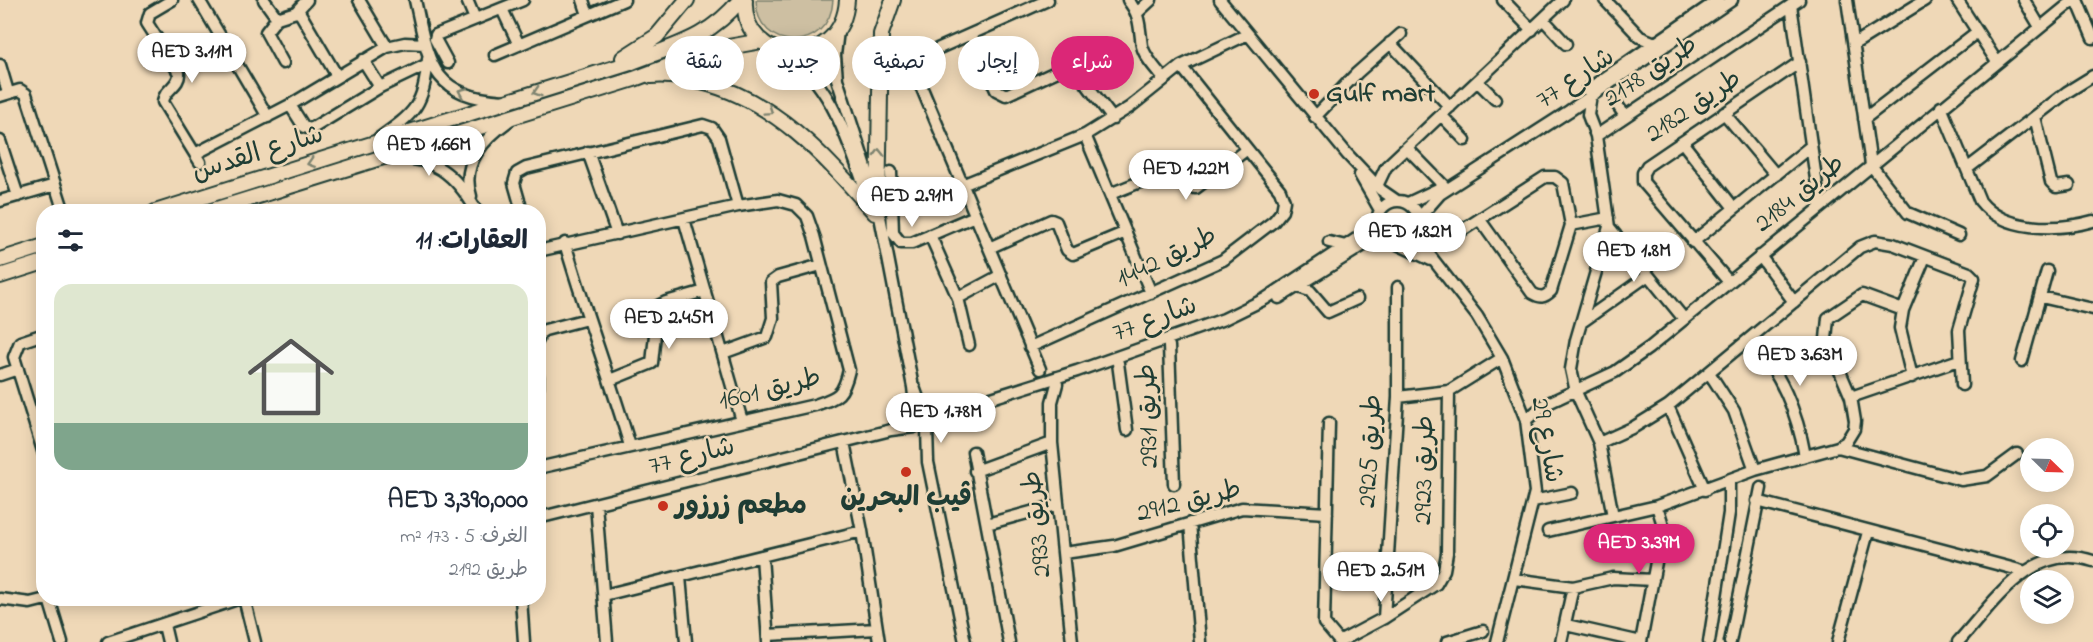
<!DOCTYPE html>
<html lang="ar">
<head>
<meta charset="utf-8">
<style>
  :root { --surface:#fff; --page:#f2f2f3; --text:#1f2937; --muted:#747a83; --line:#e0e1e3; --accent:#db2777 }
  body { margin:0; font-family:"Indie Flower","Playpen Sans Arabic",sans-serif; background:var(--page); color:var(--text); direction:rtl; height:100vh; display:flex; flex-direction:column; font-size:22px; white-space:nowrap }
  * { box-sizing:border-box; margin:0 }
  p { font-size:20px; color:var(--muted) }
  .icon { flex:none; width:33px; height:33px; fill:none; stroke:currentColor; stroke-width:2; stroke-linecap:round; stroke-linejoin:round }
  .map { position:relative; flex:1; overflow:hidden; direction:ltr }
  .sheet { position:absolute; left:36px; top:204px; width:510px; height:402px; display:flex; flex-direction:column; background:var(--surface); border-radius:24px; box-shadow:0 3px 15px #0003; direction:rtl }
  .sheet>* { flex:none }
  .hud { position:absolute; left:564px; top:36px; width:570px; height:54px; direction:rtl; display:flex; gap:12px }
  .needle { width:39px; rotate:113deg }
  .buttons { position:absolute; left:2020px; top:438px; display:grid; gap:12px }
  .buttons a { display:grid; place-items:center; width:54px; height:54px; border-radius:50%; background:var(--surface); box-shadow:0 3px 15px #0003; font-size:30px }
  .price { position:absolute; translate:-50% -51px; padding:0 14px; border-radius:21px; background:#fff; color:#222; font-size:20px; line-height:39px; filter:drop-shadow(0 2px 3px #0008) }
  .price::after { content:''; position:absolute; left:50%; top:36px; width:18px; height:14px; margin-left:-9px; background:inherit; clip-path:polygon(0 0,100% 0,50% 100%) }
  .price.on { background:var(--accent); color:#fff }
  ul { padding:0; list-style:none }
  li { display:grid; align-content:center; gap:12px; height:318px; padding:0 18px }
  li+li { border-top:2px solid var(--line) }
  li span { display:grid; place-items:center; height:186px; border-radius:18px; color:#555 }
  li>.icon { margin-inline-start:auto }
  span .icon { width:108px; height:108px; fill:#fffc; stroke-width:1 }
  li b { font-size:26px }
  h2 { display:flex; justify-content:space-between; align-items:center; height:72px; padding:0 18px; font-size:26px }
  .chip { padding:0 21px; border-radius:27px; background:var(--surface); box-shadow:0 3px 15px #0003; font-size:21px; line-height:54px }
  .chip.on { background:var(--accent); color:#fff }
  .map>svg:first-child { display:block }
  .green { fill:#cdbfa2; stroke:#767e6b; stroke-width:1.5 }
  .lines { fill:none; stroke-linecap:round; stroke-linejoin:round }
  .minor-casing { stroke:#1f3d34; stroke-width:15 }
  .major-casing { stroke:#1f3d34; stroke-width:18 }
  .minor { stroke:#efd8b7; stroke-width:10 }
  .major { stroke:#efd8b7; stroke-width:14 }
  .oneway { stroke:#7d836f }
  .poi-dot { fill:#c8321e; stroke:#efd8b7; stroke-width:2 }
  .labels { text-anchor:middle; dominant-baseline:central; stroke-width:5; stroke-linejoin:round; paint-order:stroke }
  .street-label { font-size:27px; fill:#1f3d34; stroke:#efd8b7 }
  .poi-label { font-size:27px; font-weight:bold; fill:#1f3d34; stroke:#efd8b7; text-anchor:start }
</style>
</head>
<body>
<div class="map">
<svg width="2093" height="642" viewBox="0 0 2093 642">
  <rect width="100%" height="100%" fill="#efd8b7"/>
  <filter id="ink" filterUnits="userSpaceOnUse"><feTurbulence type="fractalNoise" baseFrequency=".0167" numOctaves="2"/><feDisplacementMap in="SourceGraphic" scale="12" xChannelSelector="R" yChannelSelector="G"/><feConvolveMatrix kernelMatrix="1 2 1 2 8 2 1 2 1" color-interpolation-filters="sRGB"/></filter>
  <g filter="url(#ink)">
    <!-- green -->
    <path class="green" d="M756,0H833C830,54 756,53 756,0Z"/>
    <g class="lines">
      <!-- minor casing -->
      <g class="minor-casing">
        <path id="minor" d="M172,0L150,13L147,23L179,73C180,86 164,89 163,102L195,154
          M199,0L268,117
          M264,0L277,18L296,12L300,13L337,76
          M359,0L387,47
          M415,0C429,63 430,96 504,101
          M467,0L475,19
          M583,0L588,15
          M1128,0C1141,16 1139,27 1142,46C1145,58 1157,70 1164,79
          M1220,0L1347,154L1381,190L1397,201
          M1503,0L1532,30
          M1605,0L1640,37L1655,43
          M1847,0L1871,165L1908,213L1959,235
          M1957,0L1997,62
          M2024,0L2040,27
          M2077,0L2093,38
          M1791,5L1820,207
          M502,9L519,45
          M296,12L307,0
          M1137,13L1151,0
          M277,18L266,32L283,63
          M1543,19L1566,44
          M838,31L835,55L837,79L877,201L913,387L916,414
          M972,35L996,90L1006,95L1064,68L1072,69L1078,73L1113,119
          M1390,43L1450,107
          M1854,44L1925,0
          M784,52C834,84 849,146 869,199
          M495,55L624,0
          M363,60L380,87
          M448,63L435,39L436,35L523,0
          M0,65L8,92
          M1477,81L1495,99
          M1587,90L1718,0
          M1591,95L1588,115L1596,136L1609,227L1576,340L1571,369L1576,392L1599,443L1613,516
          M0,96L20,90L26,94L63,209
          M1616,103L1625,116
          M290,105L304,127L311,129L380,87L428,64
          M1941,107L1980,201C2004,232 2057,231 2093,221
          M1724,113L1776,175
          M1441,115L1465,140
          M1315,117L1357,73L1401,34
          M2035,117L2051,182L2056,187L2069,185
          M1864,119L1977,32
          M1085,135L1151,293
          M1596,136L1799,0
          M378,139C416,112 423,107 428,59
          M0,141L18,196
          M1682,142L1734,208
          M1407,148L1444,186
          M588,152L617,234
          M391,158C433,155 456,175 476,210
          M200,162L195,154L290,105L387,47L405,43L425,44
          M1968,168L2067,92L2093,76
          M891,172L893,233L901,243H912L975,216
          M1360,175L1380,210
          M962,185L1085,135L1130,107L1181,66L1248,34
          M1377,186L1386,167L1563,0
          M1110,194L1172,169L1189,187L1196,188L1246,150
          M471,196C460,163 485,138 510,120
          M1377 222a21 21 0 1 1 42 0a21 21 0 1 1-42 0Z
          M0,201L55,185
          M1408,203L1440,188
          M520,204L514,183L517,173L526,168L703,125L712,128L719,138L738,206
          M1419,218L1440,194L1569,111L1732,0
          M684,219L742,421
          M1480,220L1532,293C1540,298 1544,298 1551,291L1571,225L1608,218
          M1419,225L1428,253L1477,316L1502,358L1526,420L1535,492L1497,642
          M1609,227L1684,319
          M1461,231L1545,177H1555L1563,183L1571,225
          M930,235L958,298L969,345
          M1329,242L1346,246
          M1693,242L1811,146
          M565,243C585,312 610,378 630,446
          M1397,244L1431,260
          M989,248L1051,220L1056,222L1067,250L1073,254L1126,232
          M538,251L738,206L778,200L796,205L807,216L814,236L849,370C843,396 838,397 815,405L538,468
          M1760,256L1794,302
          M1729,282L1643,182V173L1647,166L1800,62
          M1298,287L1310,291L1328,312L1357,299
          M2041,297L2093,309
          M958,298L1001,275
          M1279,298L1364,245L1385,239
          M1582,322L1647,276
          M44,334L20,342L14,357L44,454
          M1751,339C1781,374 1797,411 1805,456
          M538,340L540,333L545,330L587,319
          M1169,346L1174,484
          M1030,347L1223,260L1274,221L1282,211L1284,201L1280,190L1181,66
          M723,353L767,337L773,318L771,282L778,277L821,265
          M2022,361L2047,271
          M1118,363L1127,430
          M1040,369L918,79C917,68 920,61 928,53L1048,0
          M1710,374L1734,411L1755,470
          M0,375L18,369
          M538,376V388
          M1912,377L1900,328L1903,310L1925,257
          M610,380L652,363L658,306L666,302L705,291
          M1057,384L1052,402V443L1072,642
          M914,387L923,412
          M1398,397L1449,391L1502,358
          M1851,397L1959,360
          M1668,406L1705,490
          M927,415L947,412L1077,371L1224,319L1265,299L1359,237L1377,221
          M1526,420L1544,405L1615,372L1649,348L2074,0
          M1329,423L1324,623L1340,642
          M927,428L928,462L965,642
          M891,430L913,417
          M844,442L862,531L879,642
          M1599,443L1634,427L1668,406L1860,247L1875,241L1893,244L1969,273L1974,278L1959,330L1962,385
          M1838,447L1961,480L1987,476L2017,454
          M973,452L1009,642
          M975,471L1052,443
          M1533,501L1572,493
          M1757,501L2023,571
          M596,504L607,642
          M538,518L891,430L914,427
          M1190,523L1200,642
          M987,524L1057,505
          M1548,531L1657,506L1755,470L1838,447L1846,442L1854,429L1855,421L1851,397L1826,339L1828,318L1862,295L1903,310
          M1064,553L1114,546L1242,508L1327,513
          M762,556L768,642
          M680,577L686,642
          M1514,579L1573,587L1613,578L1653,580
          M604,595L862,531
          M244,598L255,642
          M521,598L524,642
          M0,599L30,603L50,598
          M49,599L62,642
          M1384,618L1398,397V287
          M164,625L168,642
          M1566,625L1641,642
          M768,635L877,629
          M108,642L241,598
          M1339,642L1384,618L1436,584L1444,570L1447,553L1449,391
          M1447,642L1483,631
          M1561,642L1573,587
          M1641,642L1663,525L1657,506
          M1709,642L1729,513V480
          M1730,642L1761,488
          M1838,642L1868,532
          M1958,642C1993,604 2032,540 2093,561"/>
      </g>
      <!-- major casing -->
      <g class="major-casing">
        <path id="major" d="M745,0C741,67 842,73 847,0
          M623,58L657,36L687,0
          M651,76C669,74 684,77 701,82C776,100 826,158 875,213
          M155,212L630,63C673,46 710,38 740,0
          M207,212L634,79L711,50L762,41
          M878,212L881,34L893,0
          M0,260L44,246
          M0,276L44,262"/>
      </g>
      <!-- minor -->
      <use href="#minor" class="minor"/>
      <!-- major -->
      <use href="#major" class="major"/>
    </g>
    <!-- one-way arrows -->
    <defs><path id="oneway-chevron" d="M-2-3.5L2.5 0L-2 3.5" fill="none" stroke-width="1.6" stroke-linecap="round" stroke-linejoin="round" transform="scale(1.5)"/></defs>
    <g class="oneway">
      <use href="#oneway-chevron" transform="translate(462 92) rotate(-156)"/>
      <use href="#oneway-chevron" transform="translate(537 92) rotate(162)"/>
      <use href="#oneway-chevron" transform="translate(769 111) rotate(34)"/>
      <use href="#oneway-chevron" transform="translate(879 153) rotate(-91)"/>
      <use href="#oneway-chevron" transform="translate(311 163) rotate(163)"/>
    </g>
  </g>
  <!-- markers -->
  <g class="poi-dot">
    <circle cx="1314" cy="94" r="6"/>
    <circle cx="906" cy="472" r="6"/>
    <circle cx="663" cy="506" r="6"/>
  </g>
  <g class="labels">
    <!-- street labels -->
    <g class="street-label">
      <text transform="translate(1651 72) rotate(-34)">طريق 2178</text>
      <text transform="translate(1576 79) rotate(-34)">شارع 77</text>
      <text transform="translate(1694 107) rotate(-34)">طريق 2182</text>
      <text transform="translate(258 154) rotate(-17)">شارع القدس</text>
      <text transform="translate(1800 194) rotate(-39)">طريق 2184</text>
      <text transform="translate(1167 258) rotate(-26)">طريق 1442</text>
      <text transform="translate(1155 320) rotate(-20)">شارع 77</text>
      <text transform="translate(770 390) rotate(-14)">طريق 1601</text>
      <text transform="translate(1149 416) rotate(-92)">طريق 2931</text>
      <text transform="translate(1546 440) rotate(80)">شارع 29</text>
      <text transform="translate(1371 451) rotate(-87)">طريق 2925</text>
      <text transform="translate(692 457) rotate(-14)">شارع 77</text>
      <text transform="translate(1425 470) rotate(-89)">طريق 2923</text>
      <text transform="translate(1189 502) rotate(-14)">طريق 2912</text>
      <text transform="translate(1038 524) rotate(-96)">طريق 2933</text>
    </g>
    <!-- poi labels -->
    <g class="poi-label">
      <text x="1326" y="94">Gulf mart</text>
      <text x="906" y="498" text-anchor="middle">ڤيب البحرين</text>
      <text x="675" y="506">مطعم زرزور</text>
    </g>
  </g>
</svg>
<div class="buttons">
<a><svg class="needle" viewBox="-14 -14 28 28"><path d="M0-13l5 13h-10z" fill="#e53935"/><path d="M0 13l5-13h-10z" fill="#747a83"/></svg></a>
<a><svg class="icon" aria-label="locate" viewBox="0 0 24 24"><circle cx="12" cy="12" r="6"/><path d="M12 2v4M12 18v4M2 12h4M18 12h4"/></svg></a>
<a><svg class="icon" aria-label="layers" viewBox="0 0 24 24"><path d="M12 4l9 5-9 5-9-5zM3 14l9 5 9-5"/></svg></a>
</div>
<b class="price" style="left:192px;top:84px">AED 3.11M</b>
<b class="price" style="left:429px;top:177px">AED 1.66M</b>
<b class="price" style="left:1186px;top:201px">AED 1.22M</b>
<b class="price" style="left:912px;top:228px">AED 2.91M</b>
<b class="price" style="left:1410px;top:264px">AED 1.82M</b>
<b class="price" style="left:1634px;top:283px">AED 1.8M</b>
<b class="price" style="left:669px;top:350px">AED 2.45M</b>
<b class="price" style="left:1800px;top:387px">AED 3.63M</b>
<b class="price" style="left:941px;top:444px">AED 1.78M</b>
<b class="price on" style="left:1639px;top:575px">AED 3.39M</b>
<b class="price" style="left:1381px;top:603px">AED 2.51M</b>
<div class="hud">
<a class="chip on">شراء</a>
<a class="chip">إيجار</a>
<a class="chip">تصفية</a>
<a class="chip">جديد</a>
<a class="chip">شقة</a>
</div>
<section class="sheet">
<h2>العقارات: 11<svg class="icon" aria-label="filters" viewBox="0 0 24 24"><path d="M4 7h16M4 17h16"/><circle cx="9" cy="7" r="2"/><circle cx="15" cy="17" r="2"/></svg></h2>
<ul>
<li><span style="background:linear-gradient(#dfe7d0 75%,#7fa58c 0)"><svg class="icon" aria-label="home" viewBox="0 0 24 24"><path d="M3 11l9-7 9 7M6 9v11h12V9"/></svg></span><div><b>AED 3,390,000</b><p>الغرف: 5 · 173 m²</p><p>طريق 2192</p></div></li>
</ul>
</section>
</div>
</body>
</html>
